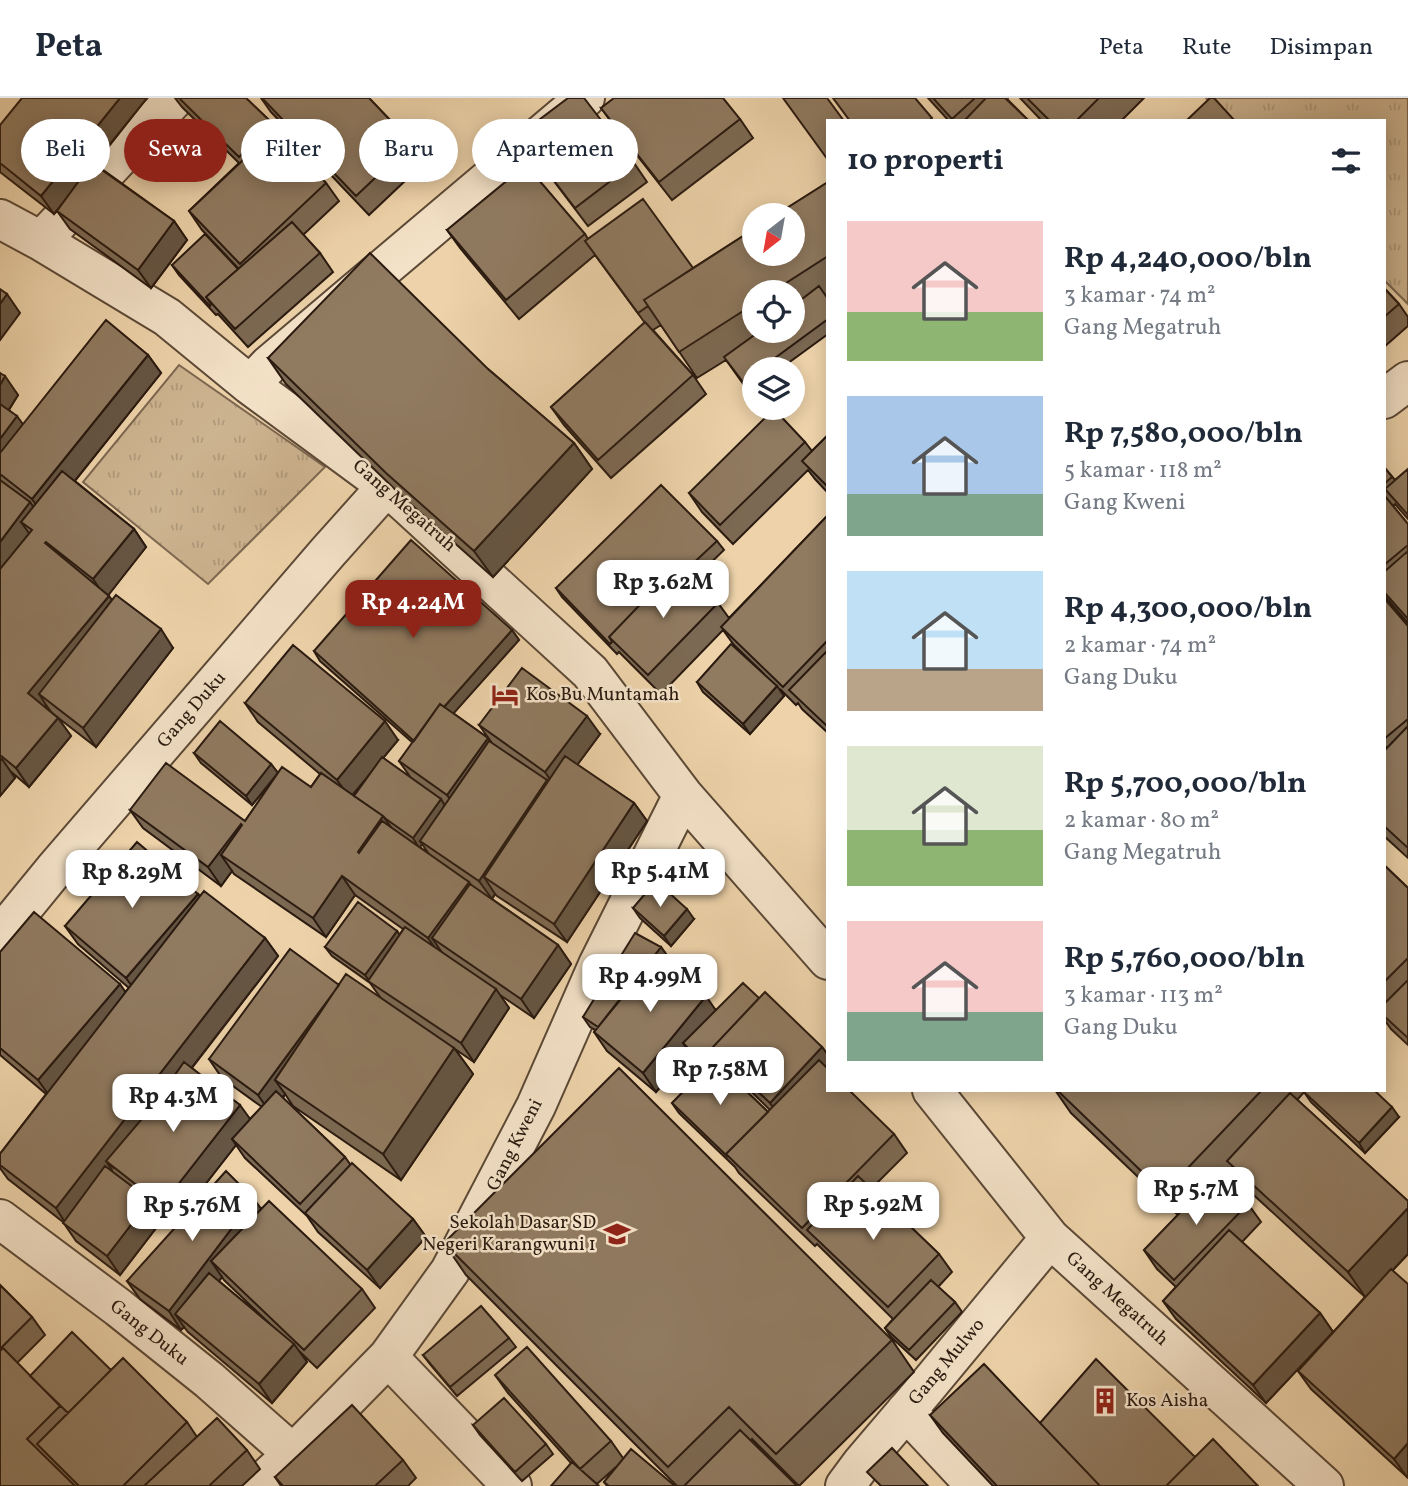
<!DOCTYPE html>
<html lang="id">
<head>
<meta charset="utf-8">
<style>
  :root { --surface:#fff; --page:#f2f2f3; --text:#1f2937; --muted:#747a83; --line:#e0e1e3; --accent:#8f2418 }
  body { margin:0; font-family:Vollkorn,serif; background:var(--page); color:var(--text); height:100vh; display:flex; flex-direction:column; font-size:26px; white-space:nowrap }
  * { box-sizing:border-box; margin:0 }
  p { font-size:23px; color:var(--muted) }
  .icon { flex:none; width:38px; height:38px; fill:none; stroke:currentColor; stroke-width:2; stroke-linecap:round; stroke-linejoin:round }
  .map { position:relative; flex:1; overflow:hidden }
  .sheet { position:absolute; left:826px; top:21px; width:560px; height:973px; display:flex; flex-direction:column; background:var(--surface); border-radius:0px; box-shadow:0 4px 18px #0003 }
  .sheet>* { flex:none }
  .guide { position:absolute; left:21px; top:21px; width:665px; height:63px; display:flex; gap:14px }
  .needle { width:46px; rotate:211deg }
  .fabs { position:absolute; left:742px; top:105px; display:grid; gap:14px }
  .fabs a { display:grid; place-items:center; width:63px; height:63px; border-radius:50%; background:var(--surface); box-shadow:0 4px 18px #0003; font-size:35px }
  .price { position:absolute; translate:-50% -60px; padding:0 16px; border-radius:14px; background:#fff; color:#222; font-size:23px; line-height:46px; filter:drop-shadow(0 2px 4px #0008) }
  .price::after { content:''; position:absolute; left:50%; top:42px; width:21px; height:16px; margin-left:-10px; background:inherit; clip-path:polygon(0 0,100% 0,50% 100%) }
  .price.selected { background:var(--accent); color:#fff }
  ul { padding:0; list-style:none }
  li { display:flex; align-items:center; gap:21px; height:175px; padding:0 21px }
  li span { display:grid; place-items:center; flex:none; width:196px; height:140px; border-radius:0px; color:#555 }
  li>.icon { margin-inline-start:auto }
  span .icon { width:84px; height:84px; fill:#fffc; stroke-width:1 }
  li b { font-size:30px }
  h2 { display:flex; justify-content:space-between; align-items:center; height:84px; padding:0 21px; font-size:30px }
  .pill { padding:0 24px; border-radius:32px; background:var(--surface); box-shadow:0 4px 18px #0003; font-size:24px; line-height:63px }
  .pill.selected { background:var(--accent); color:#fff }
  header { display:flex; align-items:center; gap:42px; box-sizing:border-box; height:98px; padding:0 35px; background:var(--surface); border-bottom:2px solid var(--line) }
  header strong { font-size:33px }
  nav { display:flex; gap:38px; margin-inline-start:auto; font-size:24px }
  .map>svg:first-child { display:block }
  .grass { fill:url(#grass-tufts); stroke:#7c6750; stroke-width:2 }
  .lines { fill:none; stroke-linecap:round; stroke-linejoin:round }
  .minor-casing { stroke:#5b4836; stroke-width:42 }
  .minor { stroke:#f4e2c8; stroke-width:38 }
  .wall { fill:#7c6953; stroke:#2a1a10; stroke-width:2; fill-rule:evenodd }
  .shaded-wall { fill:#655543; stroke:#2a1a10; stroke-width:2 }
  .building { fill:#907a60; stroke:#2a1a10; stroke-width:2 }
  .labels { text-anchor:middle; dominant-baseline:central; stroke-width:5; stroke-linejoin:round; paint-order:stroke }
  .street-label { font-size:19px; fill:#2a1a10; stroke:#f4e2c8 }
  .poi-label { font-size:19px; fill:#2a1a10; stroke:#f4e2c8; text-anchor:start }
</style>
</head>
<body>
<header>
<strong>Peta</strong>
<nav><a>Peta</a><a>Rute</a><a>Disimpan</a></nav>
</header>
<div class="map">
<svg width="1408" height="1388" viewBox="0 0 1408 1388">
  <defs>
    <pattern id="grass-tufts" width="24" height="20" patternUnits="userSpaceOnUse" patternTransform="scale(1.75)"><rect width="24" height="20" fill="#cdb490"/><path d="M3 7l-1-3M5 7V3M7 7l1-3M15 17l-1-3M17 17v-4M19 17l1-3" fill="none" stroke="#b09a7b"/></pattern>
  </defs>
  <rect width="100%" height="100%" fill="#eed3aa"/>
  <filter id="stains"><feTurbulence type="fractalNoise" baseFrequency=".00286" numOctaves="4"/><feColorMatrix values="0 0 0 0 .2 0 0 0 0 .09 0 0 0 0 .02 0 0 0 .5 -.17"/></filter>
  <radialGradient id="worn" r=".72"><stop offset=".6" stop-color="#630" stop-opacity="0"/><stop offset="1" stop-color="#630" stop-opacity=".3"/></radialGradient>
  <!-- grass -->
  <path class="grass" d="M1206,0H1408V206L1384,182V23H1228Z
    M179,267L325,369L208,486L83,384Z"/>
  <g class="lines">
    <!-- minor casing -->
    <g class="minor-casing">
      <path id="minor" d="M0,121L41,143L167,219L250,287L387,388L590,574L683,697L828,862
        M41,143L175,0
        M250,287L269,267L585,0
        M1384,301L1408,283
        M0,838L54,772L328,454L387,388
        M932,992L1050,1140L1324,1388
        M0,1121L119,1210L209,1282L293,1356
        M388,1259L512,1388
        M906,1313L976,1388
        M258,1388L293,1356L388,1259L450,1173L536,1008L598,867L683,697
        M845,1388L862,1365L925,1291L1050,1140"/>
    </g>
    <!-- minor -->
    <use href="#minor" class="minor"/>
  </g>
  <!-- wall -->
  <path class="wall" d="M147,0L95,66L174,123L187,142L151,190L70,131L57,113L54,116L0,74V27Z
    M175,0H246L273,26L282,39L326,85L339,103L303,137L320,155L333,174L248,249L218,216L216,217L179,177L172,167L239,171L202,132L189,113L239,65L182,9Z
    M261,0H369L412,45L425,64L369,117L271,14Z
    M928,0H1008L1007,1L1029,23H949Z
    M1020,0H1144L1121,23H1042Z
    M601,10L740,21L753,40L672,102L614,28Z
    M519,37L634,65L647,84L588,128Z
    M828,84V196L826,198L828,201V236L780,271H754V290L749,294L726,262L697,280L661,227L653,232L693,277L706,296L611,380L564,327L551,309L645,225L595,157L519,221L460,150L447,132L585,136L588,141L693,170ZM754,194H793V233H754Z
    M1384,190L1399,206L1408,219V228L1384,249Z
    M148,257L161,275L75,383L134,431L146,449L108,497L112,502L173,550L96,649L52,615L46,607L45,609L58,620L71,638L29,689L9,672L15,680L0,698V275L18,297L9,312L23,327Z
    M268,260L488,271L574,345L592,371L493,479L405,401L286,286Z
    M828,337V395L815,381L808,372L733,446L702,414L689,395L805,344L812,353Z
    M1384,369L1395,382L1408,371V421L1395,406L1393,408L1408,426V525L1384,497Z
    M828,417V635L802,611L798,605L796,607L780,591L784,598L750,636L703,594L697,584L763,575L734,547L723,532L661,596L619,554L617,556L562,499L556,490L717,443L724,452L694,481L718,505L729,520Z
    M1384,500L1408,528V760L1384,738V653L1387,650L1384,647Z
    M512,532L519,542L453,615L488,640L492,645L479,627L600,636L577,667L634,705L647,723L567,844L497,798L495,796L492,801L558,847L571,866L534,920L500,897L509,910L474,964L455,951L473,976L401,1082L293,1008L285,996L283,1000L345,1059L350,1066L413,1121L426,1139L380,1190L318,1134L307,1118L245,1060L236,1047L175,1125L156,1111L163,1121L120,1177L76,1143L63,1124L8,1081L0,1070V1056L46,996L0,957V854L125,894L129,890L78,846L65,828L198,796L265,840L278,858L192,970L250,1021L262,1009L222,980L209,961L339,887L380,899L370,885L332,858L325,849L397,833L400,837L403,831L355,797L326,839L234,776L232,773L221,788L143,730L130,712L245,723L278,676L252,707L201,665L194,655L271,666L278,675L311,689L320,676L258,624L245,605L398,642L383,660L411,680L399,663L413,645L320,563L314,553ZM371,675L354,698L353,697ZM422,746L429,756L420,749Z
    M1384,767L1408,790V947L1391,931L1384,921Z
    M633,810L694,821L671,848L640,820Z
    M661,849L668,859L663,864L716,912L759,900L822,949L828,957V992L894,1036L907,1055L871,1091L939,1156L952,1174L938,1189L955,1204L962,1214L916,1262L891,1239L885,1230L893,1221L817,1146L815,1148L739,1075L735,1069L679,1015L672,1005L706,971L689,954L656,994L607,953L594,934L595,932L590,929L583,919ZM722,965L770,1012L768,1014L720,968Z
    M1055,992H1306L1297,1002L1408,1103V1156L1393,1172L1407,1379L1311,1291L1298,1273L1365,1199L1246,1090L1232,1069L1222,1080L1248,1106L1261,1124L1242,1144L1320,1215L1333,1234L1266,1305L1176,1221L1163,1203L1176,1189L1157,1171L1144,1152L1178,1117L1071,1015Z
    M1304,994L1399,1019L1365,1055L1311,1004Z
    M261,1110L362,1191L375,1210L317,1270L299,1253L307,1264L272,1305L188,1234L184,1229L181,1232L140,1201L127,1183ZM222,1179L224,1182L270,1226L219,1183Z
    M444,1145L892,1242L914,1274L799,1388L752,1341L751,1342L797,1388H677L466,1177Z
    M0,1187L32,1219L45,1237L17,1265L30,1278L112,1272L187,1324L197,1339L247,1352L260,1371L242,1388H0Z
    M509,1240L516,1249L457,1298L430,1266L423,1257Z
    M495,1277L611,1343L623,1360L675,1388H607L604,1384L616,1369L597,1386L571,1365L508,1295Z
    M930,1317L1040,1325L1195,1359L1258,1388H993L943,1335Z
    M473,1327L546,1346L553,1356L522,1383L480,1337Z
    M403,1362L416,1380L408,1388H281L275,1379Z"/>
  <!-- shaded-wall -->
  <path class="shaded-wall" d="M120,0H147L54,116L41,98Z
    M174,123L187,142L151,190L138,172Z
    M7,196L20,215L0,242V206Z
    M148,257L161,275L45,420L32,401Z
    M5,278L18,297L4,319L0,313V287Z
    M17,318L30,336L0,376V341Z
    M574,345L592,371L493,479L474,453Z
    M30,404L43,423L21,424L31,438L4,474L0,469V444Z
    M134,431L146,449L106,500L93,481Z
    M109,498L122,516L39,596L46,607L41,614L28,595Z
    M161,531L173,550L96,649L83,630Z
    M512,532L519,542L421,652L414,643Z
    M777,588L784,598L750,636L743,626Z
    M587,618L600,636L558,693L545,674Z
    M58,620L71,638L29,689L16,670Z
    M385,623L398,642L350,700L337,682Z
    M488,640L501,659L460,715L447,697Z
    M2,661L15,680L0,698V663Z
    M271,666L278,675L252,707L246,698Z
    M547,682L560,701L484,779L495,796L492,801L479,783Z
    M441,701L447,711L420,743L422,746L419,750L413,740Z
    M634,705L647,723L567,844L554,826Z
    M383,718L396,736L371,773L358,754Z
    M241,726L254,745L221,757L232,773L221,788L208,769Z
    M342,778L355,797L326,839L313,820Z
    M469,784L482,802L432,840L443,856L441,859L428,840Z
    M198,796L211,815L139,898L126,880Z
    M687,811L694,821L671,848L664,838Z
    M397,833L404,843L370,884L365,877Z
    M265,840L278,858L114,1070L106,1063L112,1072L68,1129L56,1110Z
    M558,847L571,866L534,920L521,901Z
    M661,849L668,859L622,916L615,906Z
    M120,886L133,905L51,1000L38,982Z
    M339,888L275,982L285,996L271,1016L258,997Z
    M496,891L509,910L474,964L461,945Z
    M706,898L719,917L683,945L689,954L656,994L643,975Z
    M822,949L828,957V976L783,1023L770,1005Z
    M454,950L473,976L401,1082L383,1056Z
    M240,1007L253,1025L232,1041L236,1047L175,1125L162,1107Z
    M1392,1009L1399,1019L1365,1055L1359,1045Z
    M254,1101L267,1119L211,1163L222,1179L186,1225L175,1216L184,1229L181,1232L169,1213Z
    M150,1102L163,1121L120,1177L107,1158Z
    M1408,1110V1156L1366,1200L1348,1174Z
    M413,1121L426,1139L380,1190L367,1172Z
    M1320,1215L1333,1234L1266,1305L1253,1287Z
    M294,1246L307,1264L272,1305L259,1286Z
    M1408,1345V1378L1407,1379L1394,1361Z"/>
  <!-- building -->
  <path class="building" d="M22,0H120L41,98L0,65V27Z
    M179,0H246L273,26L239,59Z
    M262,0H369L412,45L356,98Z
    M568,0H584L634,65L575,110L519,37Z
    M614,0H723L740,21L659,84L601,10Z
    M783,0H827L844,23H828V62Z
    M833,0H915L932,20L929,23H850Z
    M933,0H975L952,21Z
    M986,0H1005L1029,23H964Z
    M1027,0H1099L1076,23H1050Z
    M1210,0H1214L1235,23H1186Z
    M275,32L326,85L240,166L189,113Z
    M92,65L174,123L138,172L57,113Z
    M526,67L585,136L506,202L447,132Z
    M828,84V158L772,194H754V206L679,254L644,202L754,131V156H793V117H776Z
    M643,101L693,170L644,202L648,208L638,215L585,143Z
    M292,124L320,155L235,231L206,199Z
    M205,136L238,171L206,199L211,206L210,208L172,167Z
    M370,155L488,271L574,345L474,453L386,375L268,260Z
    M819,188L828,201V221L760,271H754V276L743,284L724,259L760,233H793V208Z
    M1384,190L1399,206L1384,219Z
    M0,191L7,196L0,206Z
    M106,222L148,257L32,401L0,376V355Z
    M645,224L693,277L598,362L551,309Z
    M0,275L5,278L0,287Z
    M0,306L17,318L0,341Z
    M774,311L805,344L720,427L689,395Z
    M828,337V389L802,363Z
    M1384,369L1392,379L1384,386Z
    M1408,371V417L1385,391Z
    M62,373L134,431L93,481L46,444L45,445L109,498L28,595L58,620L16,670L0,657V471L32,432L21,424Z
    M0,382L30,404L0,444Z
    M661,387L717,443L685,473L678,467L609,539L612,544L610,546L556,490Z
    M1384,397L1408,426V447L1384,467Z
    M828,417V542L783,589L721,529Z
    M411,442L512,532L444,609L440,606L414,643L314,553Z
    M1408,453V521L1384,494V474Z
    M678,467L718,505L648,577L609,539Z
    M116,497L161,531L83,630L39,596Z
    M1384,500L1408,528V621L1384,641Z
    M731,546L777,588L743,626L697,584Z
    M293,547L385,623L337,682L245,605Z
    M828,552V629L789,592Z
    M522,570L587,618L545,674L479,627Z
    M440,606L488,640L447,697L399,663Z
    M220,623L271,666L246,698L194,655Z
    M1408,628V750L1384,728V653Z
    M489,643L547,682L479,783L420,743Z
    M565,658L634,705L554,826L484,779Z
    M382,659L441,701L413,740L386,721L383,718L354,698Z
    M166,665L245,723L282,669L311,689L321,675L383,718L358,754L359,755L382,723L469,784L428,840L342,778L313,820L221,757L242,727L241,726L208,769L130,712Z
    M137,744L198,796L126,880L65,828Z
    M1384,767L1408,790V860L1384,884Z
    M656,783L687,811L664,838L633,810Z
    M470,786L558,847L521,901L432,840Z
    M204,793L265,840L56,1110L0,1067V1056Z
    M358,804L397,833L365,877L325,849Z
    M34,814L120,886L38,982L0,950V854Z
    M405,829L496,891L461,945L368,883Z
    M635,835L661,849L598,929L583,919Z
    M290,851L339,887L258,997L209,961Z
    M656,858L706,898L643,975L594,934Z
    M346,876L454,950L383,1056L275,982Z
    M1408,882V940L1384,918V906Z
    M743,885L759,900L712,950L716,955L705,967L683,945Z
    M765,894L822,949L770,1005L712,950Z
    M714,962L768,1014L726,1056L728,1059L672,1005Z
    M819,962L828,971V992H849L894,1036L802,1130L726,1056Z
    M184,964L240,1007L162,1107L106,1063L153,1008Z
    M619,970L892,1242L776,1356L729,1309L668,1369L444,1145Z
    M1057,992H1262L1164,1095Z
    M1306,992H1374L1392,1009L1359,1045L1304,994Z
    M276,993L345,1059L300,1106L232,1041Z
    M1290,995L1408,1103V1110L1348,1174L1227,1063Z
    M352,1065L413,1121L367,1172L305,1115Z
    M105,1068L150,1102L107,1158L63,1125Z
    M226,1073L254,1101L169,1213L127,1183Z
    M1218,1075L1248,1106L1174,1182L1144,1152Z
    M858,1078L939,1156L888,1209L807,1132Z
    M269,1103L362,1191L304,1252L211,1163Z
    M1229,1132L1320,1215L1253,1287L1163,1203Z
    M1391,1171L1408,1186V1345L1394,1361L1298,1273Z
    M209,1175L294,1246L259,1286L175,1216Z
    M931,1182L955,1204L909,1252L885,1230Z
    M0,1187L32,1219L0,1251Z
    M481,1208L509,1240L450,1289L423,1257Z
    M72,1234L111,1272L68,1315L30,1278Z
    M527,1249L611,1343L580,1371L495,1277Z
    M3,1250L60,1308L27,1341L75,1388H0V1253Z
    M123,1260L187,1324L123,1388H79L37,1346Z
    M1096,1261L1195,1359L1166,1388H1100L1040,1325Z
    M984,1266L1100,1388H997L930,1317Z
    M504,1300L546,1346L515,1374L473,1327Z
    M352,1307L403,1362L375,1388H283L275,1379Z
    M217,1320L247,1352L209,1388H144Z
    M740,1332L797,1388H684Z
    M1213,1341L1258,1388H1166Z
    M892,1350L928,1388H881L867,1374Z
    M631,1351L675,1388H609L604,1384Z
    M572,1364L599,1388H551Z"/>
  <!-- icons -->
  <defs>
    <g id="hotel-bare" transform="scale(2.1)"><path d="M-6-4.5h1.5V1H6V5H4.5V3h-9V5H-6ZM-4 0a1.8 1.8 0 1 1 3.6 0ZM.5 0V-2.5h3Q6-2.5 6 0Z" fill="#8f2418" stroke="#f4e2c8" stroke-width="2.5" paint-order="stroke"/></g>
    <g id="school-bare" transform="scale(2.1)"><path d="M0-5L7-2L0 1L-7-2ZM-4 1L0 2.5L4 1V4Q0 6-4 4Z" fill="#8f2418" stroke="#f4e2c8" stroke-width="2.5" paint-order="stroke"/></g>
    <g id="building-bare" transform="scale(2.1)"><path d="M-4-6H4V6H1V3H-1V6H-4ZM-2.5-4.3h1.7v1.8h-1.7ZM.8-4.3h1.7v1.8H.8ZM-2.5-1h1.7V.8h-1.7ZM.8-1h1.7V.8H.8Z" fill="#8f2418" stroke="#f4e2c8" stroke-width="2.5" paint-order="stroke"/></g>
  </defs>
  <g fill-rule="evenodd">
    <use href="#hotel-bare" x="505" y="597"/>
    <use href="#school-bare" x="617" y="1136"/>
    <use href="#building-bare" x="1105" y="1303"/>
  </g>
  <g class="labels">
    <!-- street labels -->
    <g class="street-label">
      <text transform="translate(404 408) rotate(41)">Gang Megatruh</text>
      <text transform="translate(192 612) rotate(-49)">Gang Duku</text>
      <text transform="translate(515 1047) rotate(-63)">Gang Kweni</text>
      <text transform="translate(1117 1201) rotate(42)">Gang Megatruh</text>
      <text transform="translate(149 1235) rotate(38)">Gang Duku</text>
      <text transform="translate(947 1264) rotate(-50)">Gang Mulwo</text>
    </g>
    <!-- poi labels -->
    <g class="poi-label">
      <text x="526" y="597">Kos Bu Muntamah</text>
      <text x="596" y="1125" text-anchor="end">Sekolah Dasar SD<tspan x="596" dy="22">Negeri Karangwuni 1</tspan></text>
      <text x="1126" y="1303">Kos Aisha</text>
    </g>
  </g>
  <rect width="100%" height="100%" filter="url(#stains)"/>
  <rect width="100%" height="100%" fill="url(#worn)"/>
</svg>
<div class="fabs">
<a><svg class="needle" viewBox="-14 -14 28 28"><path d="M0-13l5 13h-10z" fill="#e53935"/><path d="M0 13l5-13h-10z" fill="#747a83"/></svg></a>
<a><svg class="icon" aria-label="locate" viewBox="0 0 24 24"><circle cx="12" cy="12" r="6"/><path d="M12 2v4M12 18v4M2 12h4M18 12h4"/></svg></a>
<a><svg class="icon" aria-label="layers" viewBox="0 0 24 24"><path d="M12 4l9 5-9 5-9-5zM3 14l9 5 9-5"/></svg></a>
</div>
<b class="price" style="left:663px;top:522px">Rp 3.62M</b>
<b class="price selected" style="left:413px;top:542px">Rp 4.24M</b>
<b class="price" style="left:660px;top:811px">Rp 5.41M</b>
<b class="price" style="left:132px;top:812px">Rp 8.29M</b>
<b class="price" style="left:650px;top:916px">Rp 4.99M</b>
<b class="price" style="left:720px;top:1009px">Rp 7.58M</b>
<b class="price" style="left:173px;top:1036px">Rp 4.3M</b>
<b class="price" style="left:1196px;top:1129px">Rp 5.7M</b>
<b class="price" style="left:873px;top:1144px">Rp 5.92M</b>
<b class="price" style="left:192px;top:1145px">Rp 5.76M</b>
<div class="guide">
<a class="pill">Beli</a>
<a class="pill selected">Sewa</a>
<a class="pill">Filter</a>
<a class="pill">Baru</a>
<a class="pill">Apartemen</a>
</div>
<section class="sheet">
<h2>10 properti<svg class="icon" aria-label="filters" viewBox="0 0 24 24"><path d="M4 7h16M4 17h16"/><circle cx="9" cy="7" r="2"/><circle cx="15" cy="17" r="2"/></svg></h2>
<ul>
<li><span style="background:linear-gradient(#f6c9c9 65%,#8fb573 0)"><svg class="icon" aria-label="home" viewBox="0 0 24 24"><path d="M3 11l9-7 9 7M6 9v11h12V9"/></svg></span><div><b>Rp 4,240,000/bln</b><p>3 kamar · 74 m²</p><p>Gang Megatruh</p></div></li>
<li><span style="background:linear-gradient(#a9c7e8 70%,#7fa58c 0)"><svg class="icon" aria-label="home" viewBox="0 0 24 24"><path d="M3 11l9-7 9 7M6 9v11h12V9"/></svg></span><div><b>Rp 7,580,000/bln</b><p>5 kamar · 118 m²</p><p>Gang Kweni</p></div></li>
<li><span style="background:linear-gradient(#bfe0f5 70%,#b9a48a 0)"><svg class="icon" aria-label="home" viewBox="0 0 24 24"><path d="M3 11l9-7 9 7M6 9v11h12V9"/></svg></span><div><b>Rp 4,300,000/bln</b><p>2 kamar · 74 m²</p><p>Gang Duku</p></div></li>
<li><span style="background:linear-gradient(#dfe7d0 60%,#8fb573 0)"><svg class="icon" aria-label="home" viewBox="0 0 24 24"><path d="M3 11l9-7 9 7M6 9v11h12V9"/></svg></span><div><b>Rp 5,700,000/bln</b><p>2 kamar · 80 m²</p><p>Gang Megatruh</p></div></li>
<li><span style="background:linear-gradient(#f6c9c9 65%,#7fa58c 0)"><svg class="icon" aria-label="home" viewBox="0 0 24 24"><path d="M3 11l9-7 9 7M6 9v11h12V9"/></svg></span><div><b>Rp 5,760,000/bln</b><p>3 kamar · 113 m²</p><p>Gang Duku</p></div></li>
</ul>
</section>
</div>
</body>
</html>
